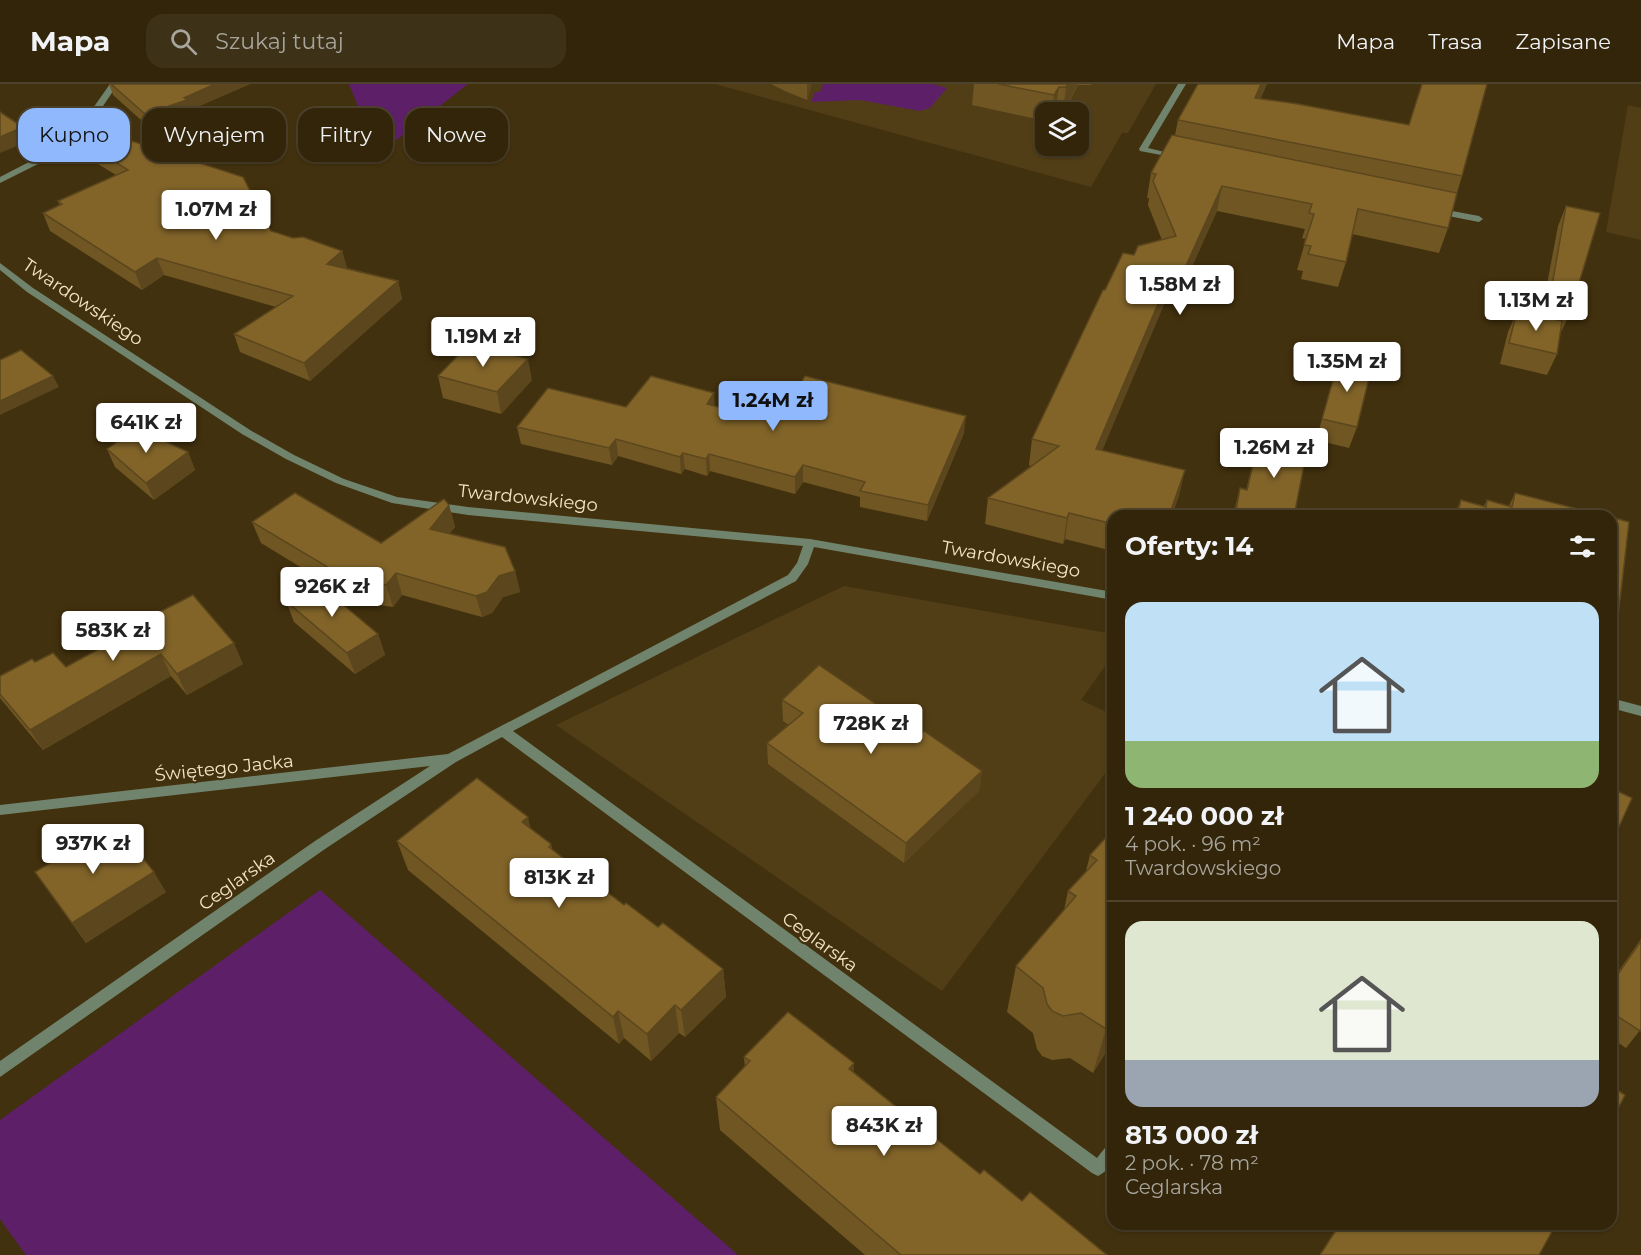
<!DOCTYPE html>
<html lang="pl">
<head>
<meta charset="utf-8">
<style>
  :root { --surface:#32250a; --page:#3d3118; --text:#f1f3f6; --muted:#a8a59c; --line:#4d422b; --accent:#90b8fd }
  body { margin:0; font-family:Montserrat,sans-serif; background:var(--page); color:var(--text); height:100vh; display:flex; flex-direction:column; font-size:22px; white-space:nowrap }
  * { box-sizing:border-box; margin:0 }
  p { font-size:20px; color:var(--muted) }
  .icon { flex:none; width:33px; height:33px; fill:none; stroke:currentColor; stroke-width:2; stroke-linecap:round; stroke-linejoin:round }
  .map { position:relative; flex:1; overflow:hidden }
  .panel { position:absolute; left:1107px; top:426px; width:510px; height:720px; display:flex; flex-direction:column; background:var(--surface); border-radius:18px; box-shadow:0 2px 4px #0004,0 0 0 2px var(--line) }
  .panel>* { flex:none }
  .hud { position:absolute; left:18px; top:24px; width:570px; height:54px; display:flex; gap:12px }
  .fabs { position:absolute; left:1035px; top:18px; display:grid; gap:12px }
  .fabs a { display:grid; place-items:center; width:54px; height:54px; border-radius:12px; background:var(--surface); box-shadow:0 2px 4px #0004,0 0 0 2px var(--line); font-size:30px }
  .price { position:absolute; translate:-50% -51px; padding:0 14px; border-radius:6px; background:#fff; color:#222; font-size:20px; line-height:39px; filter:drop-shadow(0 2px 3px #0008) }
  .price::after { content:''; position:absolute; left:50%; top:36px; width:18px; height:14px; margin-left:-9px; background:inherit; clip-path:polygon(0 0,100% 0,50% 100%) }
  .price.active { background:var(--accent); color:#111 }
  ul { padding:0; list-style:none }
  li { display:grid; align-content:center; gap:12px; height:318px; padding:0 18px }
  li+li { border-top:2px solid var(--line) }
  li span { display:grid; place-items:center; height:186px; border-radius:18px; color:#555 }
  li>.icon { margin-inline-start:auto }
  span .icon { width:108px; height:108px; fill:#fffc; stroke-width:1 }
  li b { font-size:26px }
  h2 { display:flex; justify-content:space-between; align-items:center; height:72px; padding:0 18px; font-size:26px }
  .tag { padding:0 21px; border-radius:18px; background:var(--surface); box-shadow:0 2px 4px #0004,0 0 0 2px var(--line); font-size:21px; line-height:54px }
  .tag.active { background:var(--accent); color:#111 }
  header { display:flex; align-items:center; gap:36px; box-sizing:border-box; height:84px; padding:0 30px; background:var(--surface); border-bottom:2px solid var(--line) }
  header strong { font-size:28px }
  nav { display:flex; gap:33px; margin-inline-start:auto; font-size:21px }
  .search { width:420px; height:54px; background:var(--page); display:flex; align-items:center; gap:15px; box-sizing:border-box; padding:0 21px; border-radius:18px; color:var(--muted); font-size:22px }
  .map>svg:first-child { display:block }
  .built { fill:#523e16; fill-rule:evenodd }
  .green { fill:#5e1f69 }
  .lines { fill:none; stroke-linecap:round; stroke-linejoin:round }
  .service { fill:#70846d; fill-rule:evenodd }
  .minor { fill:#70846d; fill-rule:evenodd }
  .wall { fill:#705623 }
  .shaded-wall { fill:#5b461d }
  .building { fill:#826429; stroke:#5b461d; stroke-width:1.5 }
  .labels { text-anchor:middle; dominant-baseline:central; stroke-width:4.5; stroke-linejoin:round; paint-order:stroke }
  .street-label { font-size:18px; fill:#f6e3c3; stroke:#42310e }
</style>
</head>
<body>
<header>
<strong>Mapa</strong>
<div class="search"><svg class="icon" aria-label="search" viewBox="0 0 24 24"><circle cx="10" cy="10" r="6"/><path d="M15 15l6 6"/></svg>Szukaj tutaj</div>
<nav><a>Mapa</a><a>Trasa</a><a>Zapisane</a></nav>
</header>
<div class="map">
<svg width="1641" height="1171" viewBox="0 0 1641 1171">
  <rect width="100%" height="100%" fill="#42310e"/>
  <!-- built -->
  <path class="built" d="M715,0H1156L1128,49H1122L1091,103ZM1046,28H1078V62H1046Z
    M1628,21L1641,24V156L1606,148Z
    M844,502L1113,550V571L1081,616L1113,631V679L942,907L556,641Z"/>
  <!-- green -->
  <path class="green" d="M349,0H468L376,72L340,70L303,60L358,22Z
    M823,0H932L947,4L930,24L920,27L860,16L811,18L815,8H820Z
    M320,806L738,1171H26L0,1135V1036Z"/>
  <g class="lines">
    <!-- service -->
    <path class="service" d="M1436,124L1479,132L1483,135L1479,138L1433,129V125Z"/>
    <!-- minor -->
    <path class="minor" d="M110,0H118L92,38L66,66L0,99V93L60,62L86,34Z
      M1178,0H1186L1148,64L1181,72L1177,74L1140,67L1139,65Z
      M0,179L33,204L250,346L294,371L344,395L397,413L468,423L810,455L1113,508V516L814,463L808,480L796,497L513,647L1097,1074L1108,1060L1113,1058C1113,1072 1113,1085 1098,1092L1092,1089L502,653L456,678L325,765L0,993V977L315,757L430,682L0,731V721L448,670L788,491L797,479L803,462L468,431L392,419L336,399L286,375L242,350L27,208L0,186Z
      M1611,614L1641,622V632L1611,624Z"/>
  </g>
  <!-- wall -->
  <path class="wall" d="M109,0H250L190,26L192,30L150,44L113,11Z
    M771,0H812L807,16L785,7Z
    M974,0H1092L1091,1H1078L1064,28H1046V37L972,21Z
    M1198,0H1267L1260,15L1462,92L1457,109L1448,144L1439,169L1352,150L1346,178L1338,203L1301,195L1303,187L1297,186L1306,155L1302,154L1305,145L1217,127L1175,220L1165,218L1102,366L1179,412L1113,432V467L1065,455L1063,460L985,440L988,414L1031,382L1029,381L1032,355L1105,206L1134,171L1162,156L1148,121L1149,114H1147L1151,89L1175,51L1178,36Z
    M73,52L271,147L293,154L342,167L347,184L398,197L402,215L310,297L240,268L234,250L276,223L164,191L142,206L50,147L43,129L60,122L58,117L116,91L80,69Z
    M1566,122L1570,229L1560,250L1557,270L1547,291L1500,280L1508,248L1517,227L1541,232L1558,142Z
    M1339,275L1357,343L1349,364L1316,356Z
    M438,292L532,296L501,330L443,314Z
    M715,322L775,338L964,349L927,437L860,423V413L803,398L795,410L710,387L707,392L685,385L681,390L618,372L612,381L521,360L517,343L626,323Z
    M1258,359L1294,432H1233L1240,404L1246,406Z
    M107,365L188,368L195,386L154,416L115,383Z
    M1515,409L1605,432H1454L1461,416L1484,422L1487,416L1509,422Z
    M449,421L455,443L449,450L515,487L520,508L503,513L492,529L482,533L402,511L393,523L358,518L261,459L252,438L381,459Z
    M1611,433L1617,542L1611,552Z
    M286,517L378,550L385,571L355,590L294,538Z
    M136,540L243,580L187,611L171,592L43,666L0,614V592L35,578L66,583L138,544Z
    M782,616L920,650L982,687L979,707L904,779L768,680L767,659L789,641L783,637Z
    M1611,704L1618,745L1611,756Z
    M530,745L551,760L552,765L624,821L723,885L726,913L685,953L679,949L651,977L624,954L619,960L408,786L397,757Z
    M1113,746V957L1093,989L1070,974L1052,976L1042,972L1037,965L1033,949L1007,928L1016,882L1064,826L1068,807L1086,787L1090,771Z
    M121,764L166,808L86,859L35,788Z
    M1641,855V945L1626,964L1611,954V898Z
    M744,973L854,988L980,1090L1107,1171H865L720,1046L716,1013L745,983Z
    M1339,1140H1556L1539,1171H1320Z"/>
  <!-- shaded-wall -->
  <path class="shaded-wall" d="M215,0H250L190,26L192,30L150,44L145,30Z
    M807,0H812L807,16Z
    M1068,0H1078L1063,28L1066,3Z
    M1261,0H1267L1248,45L1255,14Z
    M1059,3L1055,28H1052L1054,11Z
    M23,43L29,57L0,69V53Z
    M1222,102L1217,127L1175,220L1180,195Z
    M342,167L347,184L327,180Z
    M157,174L164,191L142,206L135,188Z
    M1170,192L1165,218L1092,391L1096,365Z
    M398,197L402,215L310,297L304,279Z
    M528,275L532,296L501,330L497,308Z
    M53,292L59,303L0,331V317Z
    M714,309L715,325L707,320Z
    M966,332L964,349L927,437L928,421Z
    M616,355L618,372L612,381L609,364Z
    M188,368L195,386L154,416L146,399Z
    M683,369L685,385L681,390L680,373Z
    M709,370L710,387L707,392L706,375Z
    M803,381V398L795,410V393Z
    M1185,386L1179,412L1172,432H1169Z
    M449,421L455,443L436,467L430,445Z
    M1069,429L1065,455L1063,460L1067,434Z
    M515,487L520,508L503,513L492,529L482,533L476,512L499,492Z
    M396,489L402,511L393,523L386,501Z
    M378,550L385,571L355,590L347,569Z
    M234,559L243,580L187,611L177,590Z
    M161,570L171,592L43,666L30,646Z
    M982,687L979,707L904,779L906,759Z
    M528,733L535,763L522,738Z
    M154,788L166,808L86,859L72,839Z
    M723,885L726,913L685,953L681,926Z
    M675,921L679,949L651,977L647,950Z
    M618,927L624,954L619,960L613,933Z
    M1113,934V957L1093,989L1106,945Z
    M854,979L853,1012L849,985Z"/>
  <!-- building -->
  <path class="building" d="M111,0H215L184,14L187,16L145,30Z
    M998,0H1068L1066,3H1059L1054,11Z
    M1198,0H1261L1255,14L1298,20L1409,41L1422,0H1487L1462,92L1178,36Z
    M0,28L23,43L0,53Z
    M79,40L243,93L271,147L293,154L303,153L342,167L327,180L398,197L304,279L234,250L293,212L157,174L135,188L43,129L62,120L58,117L128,86L73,52Z
    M1172,51L1457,109L1448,144L1358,125L1346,178L1308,170L1311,162L1304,161L1314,130L1309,129L1312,120L1222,102L1180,195L1170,192L1096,365L1185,386L1169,432H1113V440L1069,429L1067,434L988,414L1059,362L1032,355L1103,206H1105L1123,169L1134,171L1138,162L1176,152L1153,97L1156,90L1151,89Z
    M1566,122L1600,129L1570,229L1548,224Z
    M1517,227L1562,237L1557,270L1509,259Z
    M470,259L528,275L497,308L438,292Z
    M21,266L53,292L0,317V276Z
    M1339,275L1372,282L1357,343L1322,335Z
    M651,292L714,309L707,320L775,338L805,292L966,332L928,421L860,407L865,398L803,381L795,393L709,370L706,375L683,369L680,373L616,355L609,364L517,343L548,304L626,323Z
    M137,344L188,368L146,399L107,365Z
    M1270,350L1308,361L1294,432H1235L1240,404L1247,406L1258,359L1267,361Z
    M295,409L381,459L444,415L449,421L430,445L505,463L515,487L499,492L487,508L476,512L396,489L386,501L351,497L252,438Z
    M1515,409L1605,432H1457L1461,416L1486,423L1487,416L1512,423Z
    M1611,433L1629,438L1617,542L1611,541Z
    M316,498L378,550L347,569L286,517Z
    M193,511L234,559L177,590L161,570L30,646L0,610V592L32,575L35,578L53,569L66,583L139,543L136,540Z
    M819,581L920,650L924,647L982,687L906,759L767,659L803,629L782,616Z
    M477,694L528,733L522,738L551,760L549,763L624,821L626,819L658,843L663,839L723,885L681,926L675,921L647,950L618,927L613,933L397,757Z
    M1611,704L1632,714L1618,745L1611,741Z
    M106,745L121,764L130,758L154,788L72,839L35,788Z
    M1113,746V934L1106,945L1081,929L1063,932L1052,927L1047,920L1043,904L1016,882L1076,812L1068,807L1097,776L1090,771Z
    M1641,857V945L1640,947L1611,928V900Z
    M788,928L854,979L849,985L980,1090L984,1086L1022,1117L1030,1108L1107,1171H901L716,1013L750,977L744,973Z
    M1611,1002L1625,1011L1611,1038Z
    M1340,1140H1556L1539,1171H1320Z"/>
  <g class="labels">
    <!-- street labels -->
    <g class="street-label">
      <text transform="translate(83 218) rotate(34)">Twardowskiego</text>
      <text transform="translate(528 414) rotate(6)">Twardowskiego</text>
      <text transform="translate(1011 475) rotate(10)">Twardowskiego</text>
      <text transform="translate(224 684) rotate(-6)">Świętego Jacka</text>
      <text transform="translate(237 797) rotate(-35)">Ceglarska</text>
      <text transform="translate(820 858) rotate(36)">Ceglarska</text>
    </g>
  </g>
</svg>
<div class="fabs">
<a><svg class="icon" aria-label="layers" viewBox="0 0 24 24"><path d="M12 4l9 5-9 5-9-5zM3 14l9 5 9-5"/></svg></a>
</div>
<b class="price" style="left:216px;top:157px">1.07M zł</b>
<b class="price" style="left:1180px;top:232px">1.58M zł</b>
<b class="price" style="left:1536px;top:248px">1.13M zł</b>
<b class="price" style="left:483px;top:284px">1.19M zł</b>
<b class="price" style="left:1347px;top:309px">1.35M zł</b>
<b class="price active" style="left:773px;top:348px">1.24M zł</b>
<b class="price" style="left:146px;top:370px">641K zł</b>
<b class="price" style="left:1274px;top:395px">1.26M zł</b>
<b class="price" style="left:332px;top:534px">926K zł</b>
<b class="price" style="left:113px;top:578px">583K zł</b>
<b class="price" style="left:871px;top:671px">728K zł</b>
<b class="price" style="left:93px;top:791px">937K zł</b>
<b class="price" style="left:559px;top:825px">813K zł</b>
<b class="price" style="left:884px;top:1073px">843K zł</b>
<div class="hud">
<a class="tag active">Kupno</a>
<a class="tag">Wynajem</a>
<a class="tag">Filtry</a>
<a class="tag">Nowe</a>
</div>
<section class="panel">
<h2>Oferty: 14<svg class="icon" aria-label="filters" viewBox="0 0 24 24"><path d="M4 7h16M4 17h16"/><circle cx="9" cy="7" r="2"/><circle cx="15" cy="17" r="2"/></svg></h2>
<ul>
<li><span style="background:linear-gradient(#bfe0f5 75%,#8fb573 0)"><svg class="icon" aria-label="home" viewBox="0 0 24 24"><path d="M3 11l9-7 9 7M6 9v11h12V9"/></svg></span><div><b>1 240 000 zł</b><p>4 pok. · 96 m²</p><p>Twardowskiego</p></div></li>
<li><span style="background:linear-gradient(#dfe7d0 75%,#9aa5b1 0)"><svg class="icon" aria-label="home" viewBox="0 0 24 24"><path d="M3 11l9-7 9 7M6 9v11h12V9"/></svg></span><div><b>813 000 zł</b><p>2 pok. · 78 m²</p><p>Ceglarska</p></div></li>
</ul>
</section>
</div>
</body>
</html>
